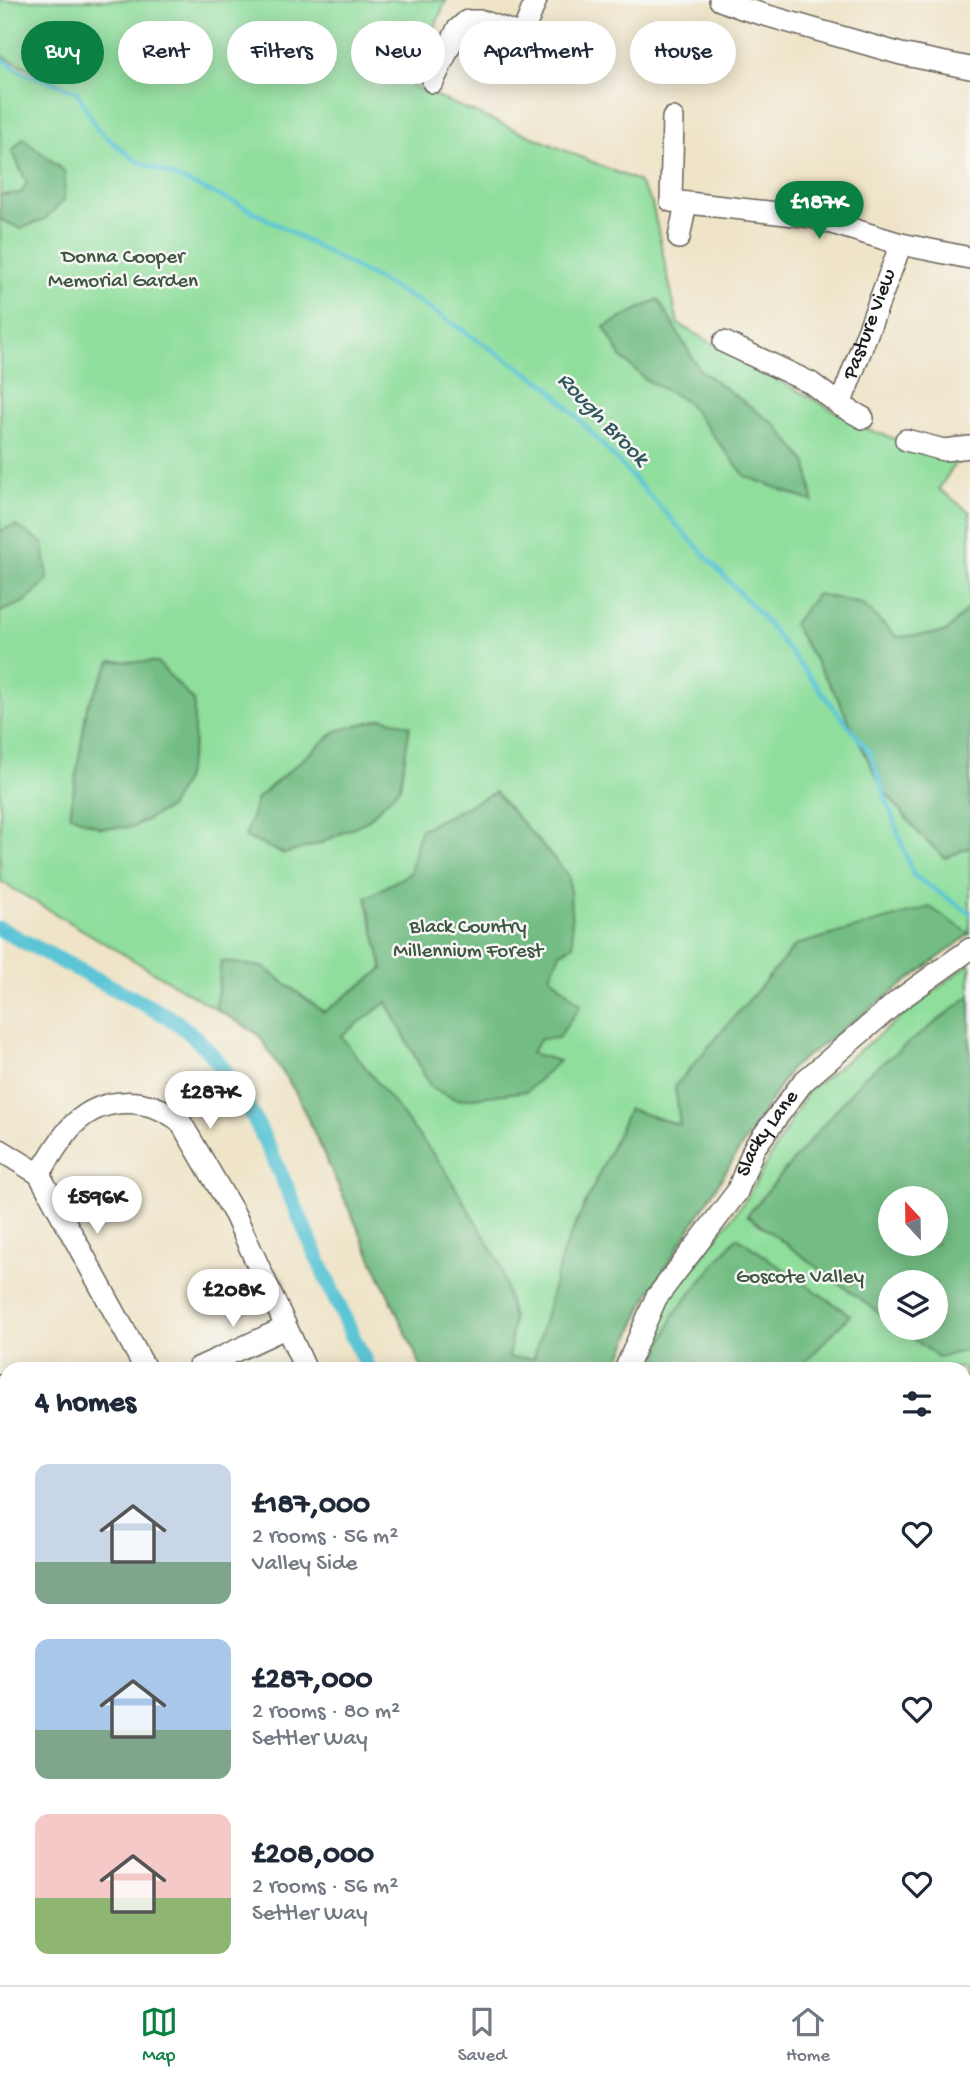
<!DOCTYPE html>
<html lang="en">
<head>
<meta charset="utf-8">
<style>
  :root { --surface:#fff; --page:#f2f2f3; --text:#1f2937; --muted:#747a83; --line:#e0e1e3; --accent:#0b8043 }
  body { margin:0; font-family:"Gochi Hand",sans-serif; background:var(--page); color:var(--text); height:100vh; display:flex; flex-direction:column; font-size:26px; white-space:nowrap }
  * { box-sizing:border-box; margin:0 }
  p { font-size:23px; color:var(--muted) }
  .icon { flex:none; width:38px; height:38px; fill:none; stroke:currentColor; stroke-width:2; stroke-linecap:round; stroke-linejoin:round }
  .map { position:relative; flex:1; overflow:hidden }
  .panel { position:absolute; left:0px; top:1362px; width:971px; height:625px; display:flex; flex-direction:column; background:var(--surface); border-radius:21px 21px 0 0; box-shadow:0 4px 18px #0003 }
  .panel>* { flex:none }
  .guide { position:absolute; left:21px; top:21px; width:929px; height:63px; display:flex; gap:14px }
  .needle { width:46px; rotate:338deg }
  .controls { position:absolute; left:878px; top:1186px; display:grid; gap:14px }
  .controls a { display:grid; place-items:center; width:70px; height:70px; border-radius:50%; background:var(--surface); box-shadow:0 4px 18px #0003; font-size:35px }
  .price { position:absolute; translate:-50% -60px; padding:0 16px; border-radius:24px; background:#fff; color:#222; font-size:23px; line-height:46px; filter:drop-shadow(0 2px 4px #0008) }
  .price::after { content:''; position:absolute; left:50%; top:42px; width:21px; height:16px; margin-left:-10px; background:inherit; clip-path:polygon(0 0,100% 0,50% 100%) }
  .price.active { background:var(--accent); color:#fff }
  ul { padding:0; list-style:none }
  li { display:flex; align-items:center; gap:21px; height:175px; padding:0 35px }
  li span { display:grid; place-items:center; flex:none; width:196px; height:140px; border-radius:14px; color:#555 }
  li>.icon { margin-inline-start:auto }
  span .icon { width:84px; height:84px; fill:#fffc; stroke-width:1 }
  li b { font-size:30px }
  h2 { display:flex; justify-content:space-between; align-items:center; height:84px; padding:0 35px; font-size:30px }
  .chip { padding:0 24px; border-radius:32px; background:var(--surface); box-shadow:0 4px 18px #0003; font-size:24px; line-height:63px }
  .chip.active { background:var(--accent); color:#fff }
  .tabs { display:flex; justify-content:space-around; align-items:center; height:98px; border-top:2px solid var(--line); background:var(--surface); font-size:19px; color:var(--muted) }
  .tabs a { display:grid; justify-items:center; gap:4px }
  .tabs .active { color:var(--accent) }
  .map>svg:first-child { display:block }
  .built { fill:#efd6bc }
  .green { fill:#8fde9c; stroke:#567d5c; stroke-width:2; fill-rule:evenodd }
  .forest { fill:#73bd84; stroke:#486c50; stroke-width:2; fill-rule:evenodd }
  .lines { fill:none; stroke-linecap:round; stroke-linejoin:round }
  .stream { stroke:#5bc5d5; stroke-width:4.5 }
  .canal { stroke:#5bc5d5; stroke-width:16 }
  .minor-casing { stroke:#666258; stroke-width:24 }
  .minor { stroke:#fff; stroke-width:21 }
  .labels { text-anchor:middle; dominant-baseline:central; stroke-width:5; stroke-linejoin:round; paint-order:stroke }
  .park-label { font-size:21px; fill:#3e5642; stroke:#f6f6f2 }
  .street-label { font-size:21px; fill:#1c1c1c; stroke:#f6f6f2 }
  .water-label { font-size:23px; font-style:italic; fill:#32575d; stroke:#f6f6f2 }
</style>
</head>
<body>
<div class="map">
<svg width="970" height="1985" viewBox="0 0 970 1985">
  <rect width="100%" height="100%" fill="#f6f6f2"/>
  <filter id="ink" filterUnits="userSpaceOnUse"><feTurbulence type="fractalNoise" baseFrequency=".0143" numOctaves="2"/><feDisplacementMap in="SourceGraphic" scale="14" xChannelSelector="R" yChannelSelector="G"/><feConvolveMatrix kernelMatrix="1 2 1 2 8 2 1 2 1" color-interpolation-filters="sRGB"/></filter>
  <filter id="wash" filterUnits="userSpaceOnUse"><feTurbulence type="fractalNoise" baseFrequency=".00686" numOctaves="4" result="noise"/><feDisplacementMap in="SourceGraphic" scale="28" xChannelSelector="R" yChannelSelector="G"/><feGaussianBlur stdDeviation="1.57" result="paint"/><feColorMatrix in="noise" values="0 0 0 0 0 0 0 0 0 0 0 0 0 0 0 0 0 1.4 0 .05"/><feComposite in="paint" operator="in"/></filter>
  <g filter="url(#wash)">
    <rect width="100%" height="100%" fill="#efe4c8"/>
    <!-- built -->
    <path class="built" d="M964,1940L970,1945V1985H599L603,1979H964Z"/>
    <!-- green -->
    <path class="green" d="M0,0H446L411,86L638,181L652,203L678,324L867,429L940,455L959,457L939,489L970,512V933L791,1068L738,1146L647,1297L616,1368H422L296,1093L258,1034L0,881V58L21,71L67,87L0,55Z
      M970,963V1857L964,1852V1368H638L662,1308L746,1199L808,1091ZM891,1199H936V1244H891ZM891,1283H936V1328H891Z"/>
    <!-- forest -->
    <path class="forest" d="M23,138L65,172L64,200L45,219L21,229L0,219V195L21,193L27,183L12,151Z
      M658,299L699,369L777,426L807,463L813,502L745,476L686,401L646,380L622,358L604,327Z
      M15,525L43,543L48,579L25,602L0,612V531Z
      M817,594L862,604L897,637L946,632L970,606V847L945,858L920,835L882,788L836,695L793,624Z
      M111,661L157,662L194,701V743L185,780L169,808L133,827L101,828L70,815L87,707Z
      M383,718L410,726L400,787L367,821L319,844L284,854L245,837L257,798L336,731Z
      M495,792L569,876L573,945L560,953L550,976L581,1005L558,1038L541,1039L531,1053L559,1061L527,1091L457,1100L431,1088L387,1002L341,1036L444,1168L500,1263L513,1319L509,1358H534L563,1252L629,1109L680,1125L675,1086L796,945L930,907L970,934L791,1068L647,1297L616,1368H422L296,1093L258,1034L216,1009L221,961L263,967L324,1012L383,969L366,898L410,873L420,830Z
      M970,996V1350L938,1357L899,1328H936V1283H891V1322L747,1215L864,1077ZM891,1199H936V1244H891Z
      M737,1237L850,1315L800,1368H653L674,1314Z
      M964,1470L970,1471V1536L964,1542Z
      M970,1650V1761L964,1757V1657Z"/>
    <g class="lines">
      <!-- stream -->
      <path class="stream" d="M0,58L21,71L77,92L98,130L135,160L239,204L421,303L548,386L764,619L870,753L913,875L970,913"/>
      <!-- canal -->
      <path class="canal" d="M0,929L169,1017C233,1059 262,1133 293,1202C317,1257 341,1314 368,1368
        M964,1908L970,1913"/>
    </g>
  </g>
  <g filter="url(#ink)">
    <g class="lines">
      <!-- minor casing -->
      <g class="minor-casing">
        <g id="minor">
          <path d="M720,0L744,9L901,54L970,68"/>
          <path d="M522,35L536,0"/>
          <path d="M433,82L457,30L467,21H482L544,43"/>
          <path d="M673,118L671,201L812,217L901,244L970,258"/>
          <path d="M679,238L686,203"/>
          <path d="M724,342L811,383L840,405L863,418"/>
          <path id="s1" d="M840,405L901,244"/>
          <path d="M906,440L944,450L970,447"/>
          <path d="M0,1150L39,1174L145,1368"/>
          <path d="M39,1174C50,1158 60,1138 74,1124C104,1095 148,1097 180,1121L235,1215L305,1368"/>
          <path d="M198,1368L285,1328"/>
          <path id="s2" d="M626,1368L656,1298L737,1192L754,1148L803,1082L899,1000L970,949"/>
          <path d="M0,1386L7,1397"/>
          <path d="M0,1600L7,1593"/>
          <path d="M0,1671L7,1679"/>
          <path d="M0,1939L7,1920"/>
          <path d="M271,1979L277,1985"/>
          <path d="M950,1979L962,1985"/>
          <path d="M193,1985L195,1979"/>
          <path d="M327,1985L332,1979"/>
          <path d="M698,1985L702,1979"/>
          <path d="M855,1985L857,1979"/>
        </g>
      </g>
      <!-- minor -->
      <use href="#minor" class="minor"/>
    </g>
  </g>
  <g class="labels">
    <!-- park labels -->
    <g class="park-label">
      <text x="123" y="258">Donna Cooper<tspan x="123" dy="24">Memorial Garden</tspan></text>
      <text x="468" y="928">Black Country<tspan x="468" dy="24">Millennium Forest</tspan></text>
      <text x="800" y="1278">Goscote Valley</text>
    </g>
    <!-- street labels -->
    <g class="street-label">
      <text stroke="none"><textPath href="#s1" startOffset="86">Pasture View</textPath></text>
      <text stroke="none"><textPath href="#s2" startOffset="276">Slacky Lane</textPath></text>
    </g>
    <!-- water labels -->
    <g class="water-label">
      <text transform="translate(602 420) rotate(46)">Rough Brook</text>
    </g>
  </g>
</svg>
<div class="controls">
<a><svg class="needle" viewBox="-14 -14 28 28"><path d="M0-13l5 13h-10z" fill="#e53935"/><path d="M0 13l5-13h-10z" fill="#747a83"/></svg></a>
<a><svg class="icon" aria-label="layers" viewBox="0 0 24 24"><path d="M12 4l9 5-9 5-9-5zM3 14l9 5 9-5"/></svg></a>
</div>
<b class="price active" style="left:819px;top:241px">£187K</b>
<b class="price" style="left:210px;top:1131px">£287K</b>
<b class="price" style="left:97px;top:1236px">£596K</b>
<b class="price" style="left:233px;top:1329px">£208K</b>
<div class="guide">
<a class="chip active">Buy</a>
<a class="chip">Rent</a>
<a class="chip">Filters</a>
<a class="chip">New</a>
<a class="chip">Apartment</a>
<a class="chip">House</a>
</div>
<section class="panel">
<h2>4 homes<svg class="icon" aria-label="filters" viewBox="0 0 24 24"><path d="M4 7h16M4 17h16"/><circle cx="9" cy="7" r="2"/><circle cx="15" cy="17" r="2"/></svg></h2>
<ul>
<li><span style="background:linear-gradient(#c9d6e8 70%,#7fa58c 0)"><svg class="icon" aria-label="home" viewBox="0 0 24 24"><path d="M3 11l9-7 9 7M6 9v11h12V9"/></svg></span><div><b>£187,000</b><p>2 rooms · 56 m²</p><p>Valley Side</p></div><svg class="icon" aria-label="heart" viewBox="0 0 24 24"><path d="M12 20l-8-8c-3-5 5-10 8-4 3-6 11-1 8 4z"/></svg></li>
<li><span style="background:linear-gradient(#a9c7e8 65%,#7fa58c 0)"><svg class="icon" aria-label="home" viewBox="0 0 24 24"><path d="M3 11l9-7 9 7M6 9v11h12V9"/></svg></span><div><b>£287,000</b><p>2 rooms · 80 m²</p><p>Settler Way</p></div><svg class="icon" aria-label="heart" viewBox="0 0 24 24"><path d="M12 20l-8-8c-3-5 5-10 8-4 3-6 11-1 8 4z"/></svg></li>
<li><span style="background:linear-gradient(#f6c9c9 60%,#8fb573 0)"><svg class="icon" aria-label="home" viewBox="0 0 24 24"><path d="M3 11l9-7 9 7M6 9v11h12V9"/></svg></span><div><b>£208,000</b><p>2 rooms · 56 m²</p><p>Settler Way</p></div><svg class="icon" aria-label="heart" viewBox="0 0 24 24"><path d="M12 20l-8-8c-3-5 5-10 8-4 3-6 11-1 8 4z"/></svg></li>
</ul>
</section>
</div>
<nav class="tabs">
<a class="active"><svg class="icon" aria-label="map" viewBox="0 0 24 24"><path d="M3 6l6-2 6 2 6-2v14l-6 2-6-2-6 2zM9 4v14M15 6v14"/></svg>Map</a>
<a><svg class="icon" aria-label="saved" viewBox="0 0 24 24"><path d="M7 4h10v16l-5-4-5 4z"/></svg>Saved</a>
<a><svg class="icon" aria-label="home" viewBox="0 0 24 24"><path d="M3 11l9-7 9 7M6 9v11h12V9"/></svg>Home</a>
</nav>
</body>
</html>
